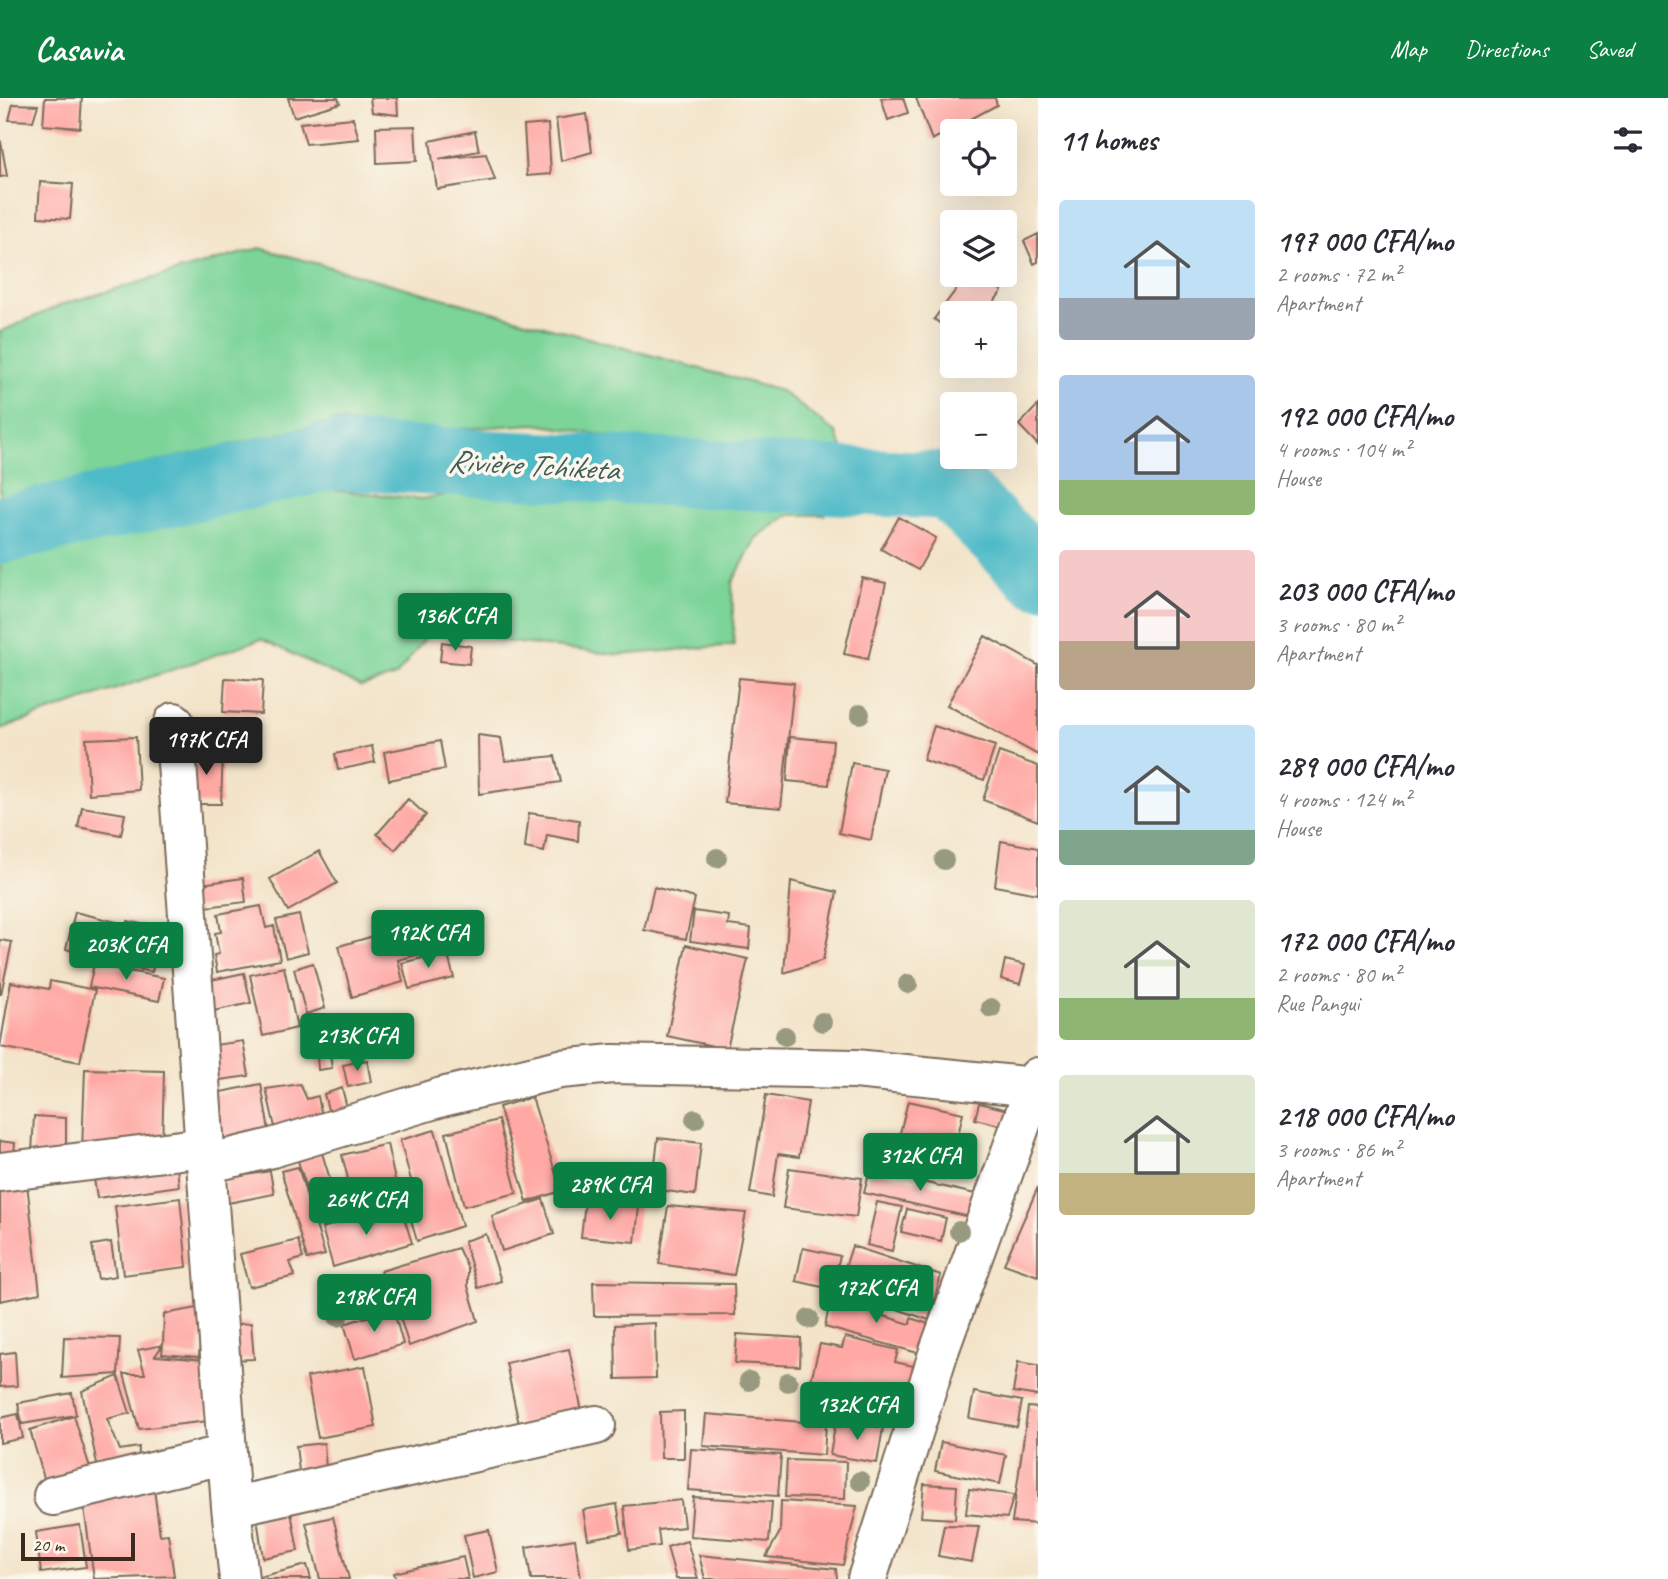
<!DOCTYPE html>
<html lang="en">
<head>
<meta charset="utf-8">
<style>
  :root { --surface:#fff; --page:#f7f7f7; --text:#2b2b33; --muted:#7c7c81; --accent:#0b8043 }
  body { margin:0; font-family:Caveat,sans-serif; background:var(--page); color:var(--text); height:100vh; display:flex; flex-direction:column; font-size:26px; white-space:nowrap }
  * { box-sizing:border-box; margin:0 }
  p { font-size:23px; color:var(--muted) }
  .icon { flex:none; width:38px; height:38px; fill:none; stroke:currentColor; stroke-width:2; stroke-linecap:round; stroke-linejoin:round }
  .map { position:relative; flex:1; overflow:hidden }
  .panel { display:flex; flex-direction:column; background:var(--surface); width:630px }
  .panel>* { flex:none }
  .fabs { position:absolute; left:940px; top:21px; display:grid; gap:14px }
  .fabs a { display:grid; place-items:center; width:77px; height:77px; border-radius:7px; background:var(--surface); box-shadow:0 7px 28px #0002; font-size:35px }
  .scale { position:absolute; left:21px; bottom:18px; width:114px; box-sizing:border-box; padding-left:7px; border:4px solid #3b2a1e; border-top:0; font-size:19px; line-height:24px; white-space:nowrap; color:#3b2a1e; -webkit-text-stroke:5px #fbf7ec; paint-order:stroke }
  .price { position:absolute; translate:-50% -60px; padding:0 16px; border-radius:7px; background:var(--accent); color:#fff; font-size:23px; line-height:46px; filter:drop-shadow(0 2px 4px #0008) }
  .price::after { content:''; position:absolute; left:50%; top:42px; width:21px; height:16px; margin-left:-10px; background:inherit; clip-path:polygon(0 0,100% 0,50% 100%) }
  .price.active { background:#222; color:#fff }
  ul { padding:0; list-style:none }
  li { display:flex; align-items:center; gap:21px; height:175px; padding:0 21px }
  li span { display:grid; place-items:center; flex:none; width:196px; height:140px; border-radius:7px; color:#555 }
  li>.icon { margin-inline-start:auto }
  span .icon { width:84px; height:84px; fill:#fffc; stroke-width:1 }
  li b { font-size:30px }
  h2 { display:flex; justify-content:space-between; align-items:center; height:84px; padding:0 21px; font-size:30px }
  header { display:flex; align-items:center; gap:42px; box-sizing:border-box; height:98px; padding:0 35px; background:var(--accent); color:#fff }
  header strong { font-size:33px }
  nav { display:flex; gap:38px; margin-inline-start:auto; font-size:24px }
  main { display:flex; flex:1; min-height:0 }
  .map>svg:first-child { display:block }
  .green { fill:#7bd499; stroke:#5b7f5c; stroke-width:2 }
  .lines { fill:none; stroke-linecap:round; stroke-linejoin:round }
  .river { stroke:#4dbac7; stroke-width:68 }
  .building { fill:#ffa8a4 }
  .street-casing { stroke:#7b6b5a; stroke-width:42 }
  .street { stroke:#fff; stroke-width:38 }
  .tree { fill:#989a7f }
  .labels { text-anchor:middle; dominant-baseline:central; stroke-width:7; stroke-linejoin:round; paint-order:stroke }
  .water-label { font-size:32px; font-style:italic; fill:#415c59; stroke:#fbf7ec }
</style>
</head>
<body>
<header>
<strong>Casavia</strong>
<nav><a>Map</a><a>Directions</a><a>Saved</a></nav>
</header>
<main>
<div class="map">
<svg width="1038" height="1481" viewBox="0 0 1038 1481">
  <rect width="100%" height="100%" fill="#fbf7ec"/>
  <filter id="ink" filterUnits="userSpaceOnUse"><feTurbulence type="fractalNoise" baseFrequency=".0143" numOctaves="2"/><feDisplacementMap in="SourceGraphic" scale="14" xChannelSelector="R" yChannelSelector="G"/><feConvolveMatrix kernelMatrix="1 2 1 2 8 2 1 2 1" color-interpolation-filters="sRGB"/></filter>
  <filter id="wash" filterUnits="userSpaceOnUse"><feTurbulence type="fractalNoise" baseFrequency=".00686" numOctaves="4" result="noise"/><feDisplacementMap in="SourceGraphic" scale="28" xChannelSelector="R" yChannelSelector="G"/><feGaussianBlur stdDeviation="1.57" result="paint"/><feColorMatrix in="noise" values="0 0 0 0 0 0 0 0 0 0 0 0 0 0 0 0 0 1.4 0 .05"/><feComposite in="paint" operator="in"/></filter>
  <g filter="url(#wash)">
    <rect width="100%" height="100%" fill="#f3e4c9"/>
    <!-- green -->
    <path class="green" d="M260,150L781,293L836,335L846,359L729,358L535,326L409,334L336,323L0,399V234L63,206Z
      M541,379L791,402L825,417H788L756,440L732,485L734,547L619,557L503,543L441,520L396,578L361,589L261,541L0,631V456L294,388L422,401Z"/>
    <g class="lines">
      <!-- river -->
      <path class="river" d="M0,432L334,358L949,388L1038,476"/>
    </g>
    <g id="blocks">
      <!-- building -->
      <path class="building" d="M45,0H82L80,30L43,27Z
        M288,0H338L340,5L294,19Z
        M370,0H397L398,17L372,14Z
        M881,0H903L908,15L888,22Z
        M916,0H995L997,7L932,42Z
        M13,6L38,7L33,23L9,22Z
        M587,16L592,54L561,63L556,21Z
        M353,20L359,41L306,46L300,25Z
        M548,26L551,76L527,78L524,28Z
        M415,28L417,63L377,65L376,29Z
        M475,33L479,53L439,61L486,56L495,82L437,91L430,43Z
        M1,44L7,78L0,79V45Z
        M40,84L73,86L70,121L38,119Z
        M1038,136V164L1034,166L1024,143Z
        M967,177H980L1002,193L985,215H952V234L934,221Z
        M1038,307V347L1019,327Z
        M899,419L936,440L918,472L881,451Z
        M862,480L886,485L868,561L844,556Z
        M985,538L1038,567V657L947,607Z
        M442,544L471,548L469,566L440,563Z
        M225,580L263,582L261,616L223,614Z
        M739,580L794,585L781,710L725,705Z
        M934,628L995,648L984,682L923,662Z
        M478,637L501,640L505,663L555,658L561,684L479,696Z
        M136,639L139,692L89,696L86,641Z
        M790,639L833,643L829,687L787,683Z
        M440,643L445,671L389,682L384,654Z
        M372,648L375,664L338,672L335,656Z
        M192,651L223,652L221,706H190Z
        M999,654L1038,668V723L983,702Z
        M852,665L885,671L871,742L839,735Z
        M408,701L426,717L395,752L377,736Z
        M82,709L125,716L121,737L78,729Z
        M529,715L579,722L578,743L547,737L544,754L525,750Z
        M1001,743L1038,750V796L995,788Z
        M319,753L337,785L288,813L270,781Z
        M243,780L246,804L190,811L187,788Z
        M791,783L837,794L823,862L784,875Z
        M654,789L695,800L686,841L644,832Z
        M261,808L266,830L274,828L280,862L217,874L214,857L219,856L215,835L221,834L218,816Z
        M694,813L729,818L728,827L751,830L749,851L690,843Z
        M75,814L125,826L116,864L66,851Z
        M299,817L308,854L286,860L276,822Z
        M128,823L162,831L152,874L118,867Z
        M412,827L420,856L398,862L403,884L352,899L339,848Z
        M0,842L12,844L1,896H0Z
        M686,847L748,861L727,951L667,938Z
        M447,854L454,880L409,891L402,865Z
        M1005,862L1025,867L1020,886L1001,881Z
        M313,865L325,910L306,916L294,871Z
        M94,866L164,880L159,903L89,889Z
        M284,869L297,930L263,938L250,877Z
        M244,875L251,905L204,915L197,885Z
        M50,883L95,892L80,964L0,949L11,884L49,891Z
        M243,943L249,978L205,984L200,949Z
        M330,956L332,970L318,972L317,958Z
        M367,962L371,984L348,989L343,967Z
        M85,971L164,973L162,1052L82,1051Z
        M261,986L270,1038L211,1050L201,998Z
        M300,986L307,1001L318,998L324,1030L279,1046L266,991Z
        M342,990L349,1018L331,1023L324,996Z
        M766,997L808,1004L799,1059L778,1056L772,1099L750,1095Z
        M532,999L561,1093L527,1104L499,1009Z
        M908,1003L963,1015L950,1072L894,1059Z
        M979,1005L1008,1012L1004,1028L975,1021Z
        M34,1018L66,1020V1058L32,1055Z
        M498,1022L517,1095L464,1108L446,1035Z
        M435,1032L462,1128L417,1143L408,1112L419,1111L400,1042Z
        M658,1040L701,1045L695,1097L652,1091Z
        M0,1043L15,1045L13,1065L0,1064Z
        M387,1046L401,1109L366,1118L361,1100L353,1101L342,1057Z
        M322,1055L342,1120L319,1128L298,1063Z
        M176,1061L179,1088L97,1100L93,1074Z
        M298,1069L325,1157L307,1161L281,1073Z
        M789,1070L862,1080L856,1119L783,1110Z
        M870,1072L975,1096L970,1119L864,1095Z
        M270,1073L274,1096L228,1105L224,1081Z
        M27,1086L40,1195L0,1203V1087Z
        M1038,1089V1178L1004,1166Z
        M180,1100L187,1169L123,1177L115,1108Z
        M543,1101L554,1136L502,1153L492,1118Z
        M585,1104L639,1109L635,1144L581,1139Z
        M877,1104L902,1109L892,1153L867,1147Z
        M668,1108L746,1115L734,1177L659,1166Z
        M907,1111L946,1120L941,1143L901,1134Z
        M402,1113L412,1145L333,1169L322,1130L363,1118L366,1122Z
        M486,1136L501,1183L478,1190L464,1143Z
        M298,1142L303,1160L290,1164L295,1178L249,1189L240,1156Z
        M111,1144L116,1178L98,1181L92,1147Z
        M852,1148L941,1177L929,1222L838,1191Z
        M458,1150L468,1171V1188L478,1223L409,1248L398,1213L381,1173Z
        M803,1150L840,1158L831,1191L796,1183Z
        M593,1184L734,1186L735,1217L594,1218Z
        M832,1194L876,1206L874,1215L910,1226L911,1220L934,1228L925,1257L825,1229Z
        M203,1209L199,1259L162,1256L163,1247L155,1258L205,1262L208,1323L139,1331L124,1276H145L138,1252L163,1247L164,1216Z
        M393,1211L403,1246L355,1261L344,1226Z
        M251,1225L254,1261L232,1262L229,1227Z
        M655,1225L656,1280L616,1281L615,1227Z
        M737,1236L801,1240L800,1268L735,1265Z
        M64,1239L120,1240L118,1276L62,1280Z
        M845,1239L898,1252L895,1264L922,1270L906,1322L807,1298L820,1246L842,1250Z
        M569,1251L584,1323L521,1336L506,1265Z
        M15,1254L17,1288L0,1289V1256Z
        M1018,1264L1038,1267V1298L1013,1294Z
        M365,1268L376,1329L318,1340L307,1279Z
        M118,1278L130,1315L107,1321L120,1352L139,1349L138,1367L100,1381L82,1293Z
        M974,1294L1022,1303L1017,1329L969,1320Z
        M72,1295L76,1317L22,1326L18,1305Z
        M1028,1309L1038,1310V1426L1012,1424Z
        M684,1313V1360H661L660,1314Z
        M18,1316L23,1340L0,1345V1320Z
        M706,1316L826,1326L824,1357L703,1348Z
        M74,1318L91,1373L46,1387L30,1332Z
        M836,1322L883,1330L877,1365L830,1357Z
        M941,1344L1006,1357L1000,1386L935,1373Z
        M324,1345L326,1371L299,1373L296,1348Z
        M691,1351L781,1357L778,1398L688,1392Z
        M787,1362L846,1364L845,1401L785,1399Z
        M924,1386L957,1388L955,1421L921,1419Z
        M154,1391L160,1437L168,1436L174,1478L94,1481L83,1402Z
        M969,1391L1014,1397L1007,1420L966,1416Z
        M693,1399L772,1404L769,1444L690,1438Z
        M681,1402L684,1429L658,1432L660,1448L629,1452L624,1408Z
        M781,1403L857,1408L843,1467L766,1459L780,1434Z
        M617,1406L622,1435L588,1441L583,1412Z
        M291,1414L298,1453L263,1460L257,1420Z
        M333,1419L349,1481H320L306,1425Z
        M80,1427L86,1469L41,1475L36,1434Z
        M944,1427L979,1428L972,1464L938,1458Z
        M489,1432L498,1474L473,1480L464,1437Z
        M575,1441L581,1481H531L526,1449Z
        M687,1443L698,1481H676L667,1449Z
        M699,1457L836,1471L837,1481H705Z
        M463,1459L468,1481H396L394,1475Z
        M307,1467L311,1481H255V1480Z"/>
    </g>
  </g>
  <g filter="url(#ink)">
    <use href="#blocks" fill-opacity="0" stroke="#7b6b5a" stroke-width="2"/>
    <g class="lines">
      <!-- street casing -->
      <g class="street-casing">
        <path id="street" d="M174,624L231,1409L239,1481
          M206,1066L272,1050L442,999L560,971L613,966L855,971L1034,989
          M0,1074L205,1049
          M53,1398L227,1356
          M231,1409L596,1327
          M867,1481L939,1253L1038,979"/>
      </g>
      <!-- street -->
      <use href="#street" class="street"/>
    </g>
    <!-- trees -->
    <g class="tree">
      <circle cx="860" cy="616" r="10"/>
      <circle cx="717" cy="760" r="10"/>
      <circle cx="944" cy="762" r="10"/>
      <circle cx="908" cy="886" r="10"/>
      <circle cx="991" cy="910" r="10"/>
      <circle cx="822" cy="924" r="10"/>
      <circle cx="785" cy="938" r="10"/>
      <circle cx="695" cy="1021" r="10"/>
      <circle cx="959" cy="1133" r="10"/>
      <circle cx="338" cy="1219" r="10"/>
      <circle cx="809" cy="1221" r="10"/>
      <circle cx="749" cy="1283" r="10"/>
      <circle cx="788" cy="1284" r="10"/>
      <circle cx="860" cy="1383" r="10"/>
    </g>
  </g>
  <g class="labels">
    <!-- water labels -->
    <g class="water-label">
      <text transform="translate(533 367) rotate(3)">Rivière Tchiketa</text>
    </g>
  </g>
</svg>
<div class="fabs">
<a><svg class="icon" aria-label="locate" viewBox="0 0 24 24"><circle cx="12" cy="12" r="6"/><path d="M12 2v4M12 18v4M2 12h4M18 12h4"/></svg></a>
<a><svg class="icon" aria-label="layers" viewBox="0 0 24 24"><path d="M12 4l9 5-9 5-9-5zM3 14l9 5 9-5"/></svg></a>
<a>+</a>
<a>−</a>
</div>
<div class="scale">20 m</div>
<b class="price" style="left:455px;top:555px">136K CFA</b>
<b class="price active" style="left:206px;top:679px">197K CFA</b>
<b class="price" style="left:428px;top:872px">192K CFA</b>
<b class="price" style="left:126px;top:884px">203K CFA</b>
<b class="price" style="left:357px;top:975px">213K CFA</b>
<b class="price" style="left:920px;top:1095px">312K CFA</b>
<b class="price" style="left:610px;top:1124px">289K CFA</b>
<b class="price" style="left:366px;top:1139px">264K CFA</b>
<b class="price" style="left:876px;top:1227px">172K CFA</b>
<b class="price" style="left:374px;top:1236px">218K CFA</b>
<b class="price" style="left:857px;top:1344px">132K CFA</b>
</div>
<section class="panel">
<h2>11 homes<svg class="icon" aria-label="filters" viewBox="0 0 24 24"><path d="M4 7h16M4 17h16"/><circle cx="9" cy="7" r="2"/><circle cx="15" cy="17" r="2"/></svg></h2>
<ul>
<li><span style="background:linear-gradient(#bfe0f5 70%,#9aa5b1 0)"><svg class="icon" aria-label="home" viewBox="0 0 24 24"><path d="M3 11l9-7 9 7M6 9v11h12V9"/></svg></span><div><b>197 000 CFA/mo</b><p>2 rooms · 72 m²</p><p>Apartment</p></div></li>
<li><span style="background:linear-gradient(#a9c7e8 75%,#8fb573 0)"><svg class="icon" aria-label="home" viewBox="0 0 24 24"><path d="M3 11l9-7 9 7M6 9v11h12V9"/></svg></span><div><b>192 000 CFA/mo</b><p>4 rooms · 104 m²</p><p>House</p></div></li>
<li><span style="background:linear-gradient(#f6c9c9 65%,#b9a48a 0)"><svg class="icon" aria-label="home" viewBox="0 0 24 24"><path d="M3 11l9-7 9 7M6 9v11h12V9"/></svg></span><div><b>203 000 CFA/mo</b><p>3 rooms · 80 m²</p><p>Apartment</p></div></li>
<li><span style="background:linear-gradient(#bfe0f5 75%,#7fa58c 0)"><svg class="icon" aria-label="home" viewBox="0 0 24 24"><path d="M3 11l9-7 9 7M6 9v11h12V9"/></svg></span><div><b>289 000 CFA/mo</b><p>4 rooms · 124 m²</p><p>House</p></div></li>
<li><span style="background:linear-gradient(#dfe7d0 70%,#8fb573 0)"><svg class="icon" aria-label="home" viewBox="0 0 24 24"><path d="M3 11l9-7 9 7M6 9v11h12V9"/></svg></span><div><b>172 000 CFA/mo</b><p>2 rooms · 80 m²</p><p>Rue Pangui</p></div></li>
<li><span style="background:linear-gradient(#dfe7d0 70%,#c2b280 0)"><svg class="icon" aria-label="home" viewBox="0 0 24 24"><path d="M3 11l9-7 9 7M6 9v11h12V9"/></svg></span><div><b>218 000 CFA/mo</b><p>3 rooms · 86 m²</p><p>Apartment</p></div></li>
</ul>
</section>
</main>
</body>
</html>
